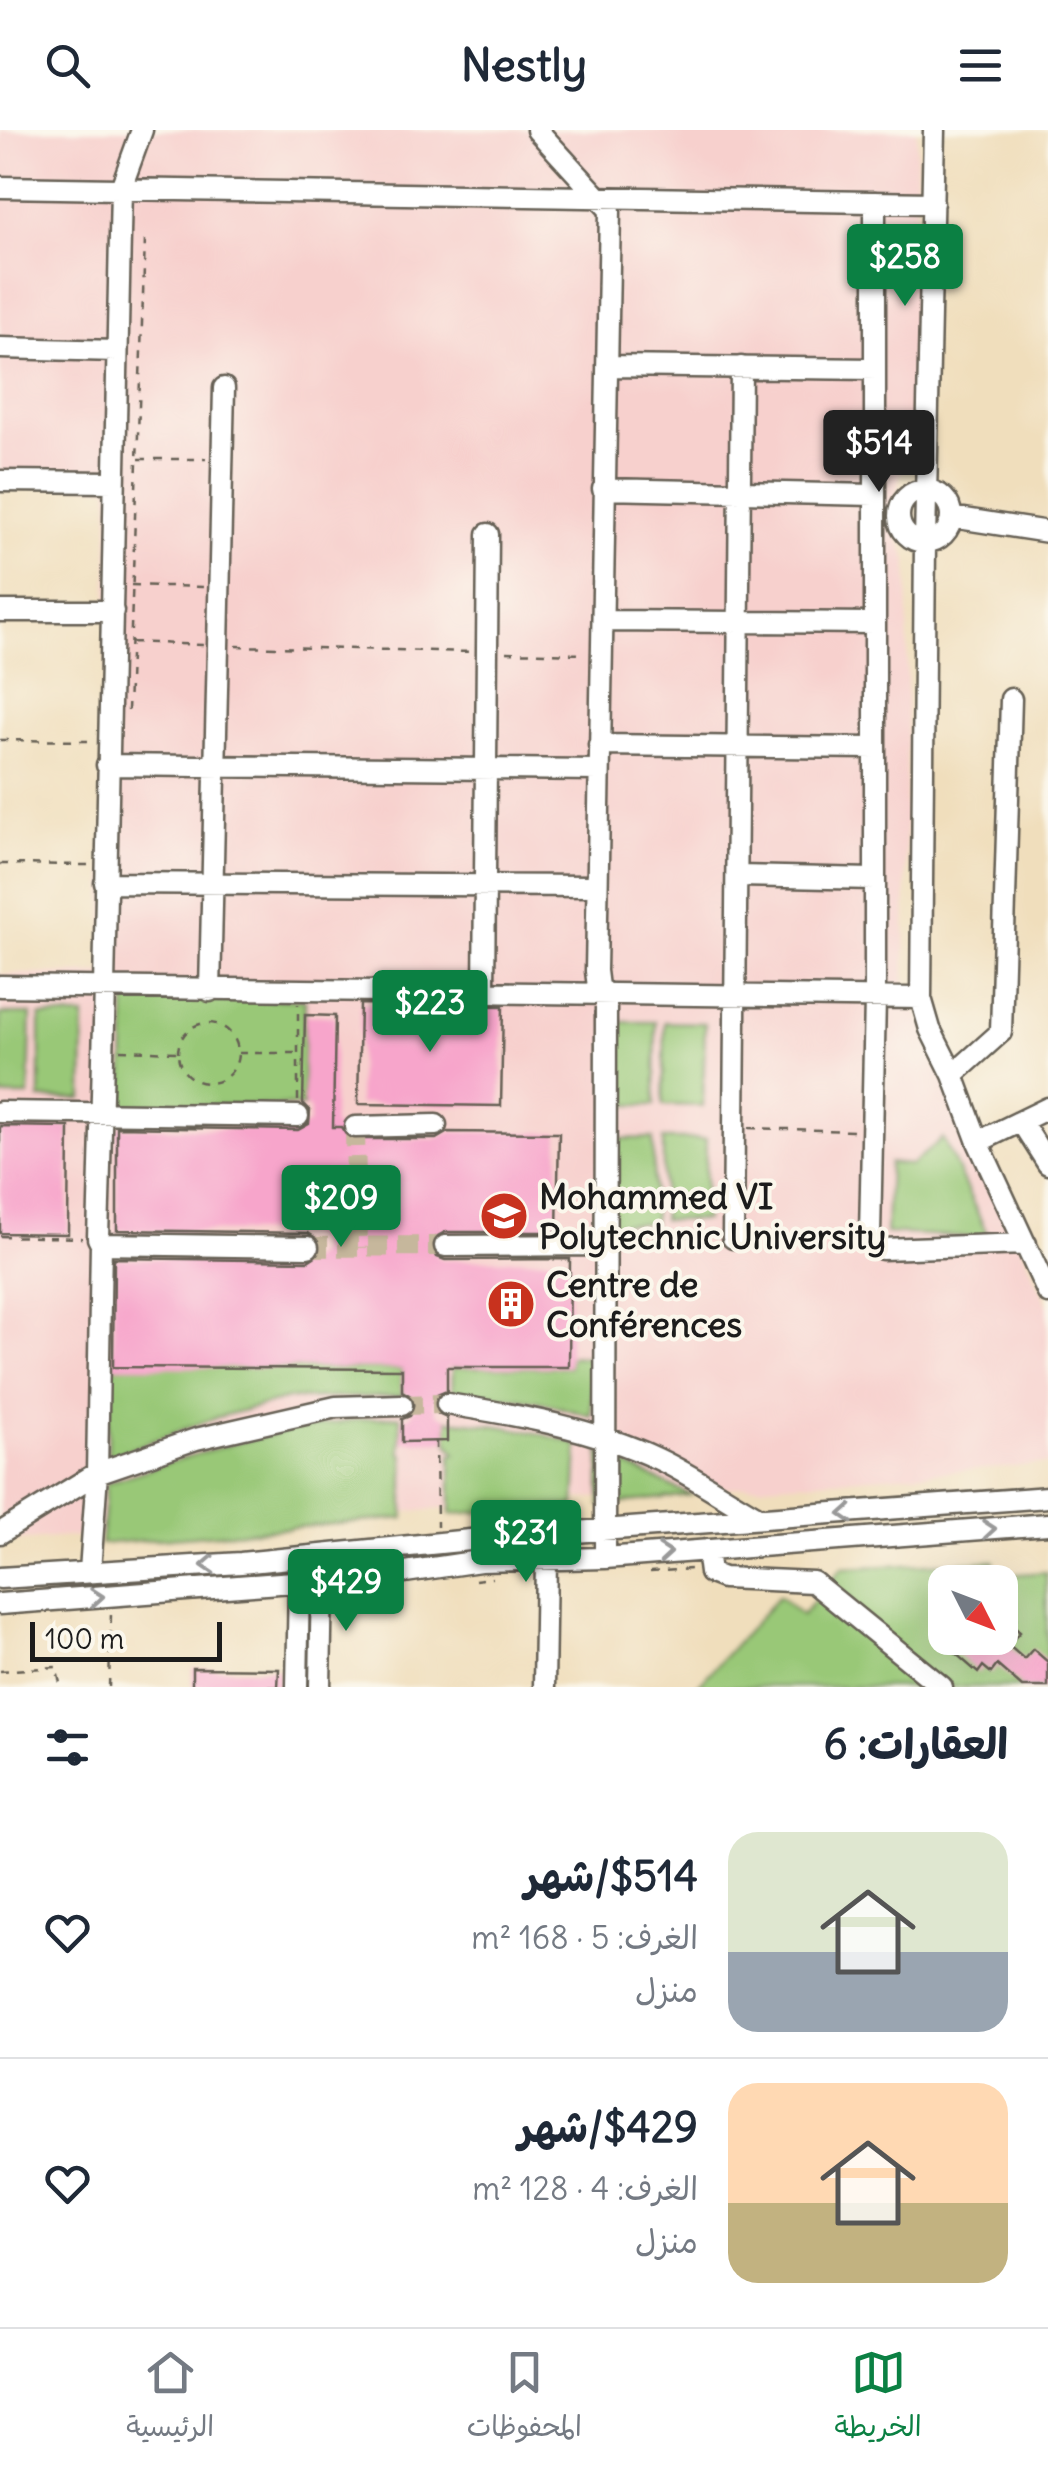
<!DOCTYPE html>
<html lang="ar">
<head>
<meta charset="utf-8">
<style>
  :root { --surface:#fff; --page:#f2f2f3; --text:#1f2937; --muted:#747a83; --line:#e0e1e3; --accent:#0b8043 }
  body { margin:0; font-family:Delius,"Playpen Sans Arabic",sans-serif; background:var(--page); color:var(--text); direction:rtl; height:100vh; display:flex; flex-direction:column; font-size:38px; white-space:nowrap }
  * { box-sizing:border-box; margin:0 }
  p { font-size:32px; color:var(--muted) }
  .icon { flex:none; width:55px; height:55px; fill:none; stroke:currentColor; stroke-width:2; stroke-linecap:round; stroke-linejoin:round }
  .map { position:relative; height:1557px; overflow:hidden; direction:ltr }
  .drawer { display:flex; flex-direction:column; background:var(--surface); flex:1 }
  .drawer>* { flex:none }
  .needle { width:65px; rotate:132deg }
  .buttons { position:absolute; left:928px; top:1435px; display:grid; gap:20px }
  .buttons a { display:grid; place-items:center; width:90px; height:90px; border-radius:20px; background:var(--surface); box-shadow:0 10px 40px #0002; font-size:50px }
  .scale { position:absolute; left:30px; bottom:25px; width:192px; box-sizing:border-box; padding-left:10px; border:5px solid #1c1c1c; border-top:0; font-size:28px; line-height:35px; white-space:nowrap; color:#1c1c1c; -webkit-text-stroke:8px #fbf7ec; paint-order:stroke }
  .price { position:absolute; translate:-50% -85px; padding:0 22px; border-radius:10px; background:var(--accent); color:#fff; font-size:32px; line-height:65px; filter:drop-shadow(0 2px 5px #0008) }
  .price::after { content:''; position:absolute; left:50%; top:60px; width:30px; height:22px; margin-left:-15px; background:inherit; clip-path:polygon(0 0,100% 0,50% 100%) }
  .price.current { background:#222; color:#fff }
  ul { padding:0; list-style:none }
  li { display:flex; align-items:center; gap:30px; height:250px; padding:0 40px }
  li+li { border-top:2px solid var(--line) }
  li span { display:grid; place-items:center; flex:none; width:280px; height:200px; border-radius:30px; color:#555 }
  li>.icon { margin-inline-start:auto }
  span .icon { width:120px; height:120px; fill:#fffc; stroke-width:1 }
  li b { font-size:42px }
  h2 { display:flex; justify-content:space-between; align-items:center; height:120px; padding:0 40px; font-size:42px }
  header { display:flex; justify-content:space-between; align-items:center; height:130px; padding:0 40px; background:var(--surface); font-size:45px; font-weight:700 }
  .tabs { display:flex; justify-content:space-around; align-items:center; height:140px; border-top:2px solid var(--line); background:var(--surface); font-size:28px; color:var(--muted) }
  .tabs a { display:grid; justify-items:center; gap:5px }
  .tabs .current { color:var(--accent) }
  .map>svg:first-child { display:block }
  .built { fill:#f7d0cd }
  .green { fill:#99c877; stroke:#5a724a; stroke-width:2.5; fill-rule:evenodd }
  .building { fill:#f7a5cb }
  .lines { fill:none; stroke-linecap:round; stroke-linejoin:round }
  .minor-tunnel { stroke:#c6b79c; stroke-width:20; stroke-dasharray:20 10; stroke-linecap:butt }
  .minor-casing { stroke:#666054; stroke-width:25 }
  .path { stroke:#666054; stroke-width:2.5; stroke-dasharray:8 8; stroke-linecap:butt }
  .minor { stroke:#fff; stroke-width:20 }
  .oneway { stroke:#999 }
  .labels { text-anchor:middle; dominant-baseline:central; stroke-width:8; stroke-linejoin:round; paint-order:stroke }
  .poi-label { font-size:35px; font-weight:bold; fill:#1c1c1c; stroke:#fbf7ec; text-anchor:start }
</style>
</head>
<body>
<header><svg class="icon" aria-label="menu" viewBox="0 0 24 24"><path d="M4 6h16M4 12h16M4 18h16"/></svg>Nestly<svg class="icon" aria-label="search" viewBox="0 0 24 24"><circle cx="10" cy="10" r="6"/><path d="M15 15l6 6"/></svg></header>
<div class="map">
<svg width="1048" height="1557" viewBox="0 0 1048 1557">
  <rect width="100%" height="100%" fill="#fbf7ec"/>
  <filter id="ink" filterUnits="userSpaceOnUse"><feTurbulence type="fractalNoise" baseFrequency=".01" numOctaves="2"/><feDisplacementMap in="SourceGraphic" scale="20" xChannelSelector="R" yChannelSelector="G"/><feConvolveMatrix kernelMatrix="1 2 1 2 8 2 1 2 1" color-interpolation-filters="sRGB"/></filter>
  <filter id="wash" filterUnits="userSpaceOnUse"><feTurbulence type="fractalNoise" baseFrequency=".0048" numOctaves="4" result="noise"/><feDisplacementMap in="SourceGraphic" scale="40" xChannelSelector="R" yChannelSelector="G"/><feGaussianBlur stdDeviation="2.25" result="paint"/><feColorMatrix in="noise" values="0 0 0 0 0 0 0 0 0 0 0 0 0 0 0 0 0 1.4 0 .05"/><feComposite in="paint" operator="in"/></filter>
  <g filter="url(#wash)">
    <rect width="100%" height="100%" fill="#f0debc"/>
    <!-- built -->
    <path class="built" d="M0,0H917L914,326L901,343L893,384L896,402L908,431L905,854L1048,1176V1334L0,1412V844H103L109,357L0,353Z"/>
    <!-- green -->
    <path class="green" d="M126,866L305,870L303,976L123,975Z
      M0,884H31L29,966H0Z
      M40,886H84L83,969H40Z
      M615,892H656L655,975H615Z
      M665,892L705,893L703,976L663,975Z
      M653,1008L654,1093L607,1094L606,1009Z
      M943,1008L989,1108L886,1103L889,1033L911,1035Z
      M663,1009H706L705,1090H663Z
      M569,1226L593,1228L591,1286L537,1271L452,1260L453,1237H569Z
      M119,1236L402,1239V1266L288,1269L218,1287L108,1327V1238Z
      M400,1286L401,1323L404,1325V1388L101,1414L106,1353C207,1319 293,1293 400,1286Z
      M447,1290C493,1294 535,1300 578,1315L575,1376L451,1384V1325L456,1324L447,1311Z
      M600,1323L691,1365L600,1375Z
      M994,1431V1446L1046,1442L1048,1557H697L779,1466L802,1485L842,1438ZM945,1452H1000V1508H945Z"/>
    <g id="blocks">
      <!-- building -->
      <path class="building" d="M360,874L503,876L501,976L358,974Z
        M305,885L335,886L333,997H341L349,1009H436L448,1002L559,1003L557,1102H445L434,1108L431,1117L437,1127L445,1130L570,1129L569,1237H447V1261L437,1265L433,1273L438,1284L447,1288V1311L402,1312V1289L410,1286L416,1276L413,1267L402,1261V1239L113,1237L114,1128L308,1131L320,1123L319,1110L308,1103L117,1100V997L298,1000L309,994L310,980L303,973Z
        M0,996L69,997L68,1104L0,1103Z
        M1000,1476L1016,1489L1011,1494L1020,1502L1008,1515L1024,1529L1033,1519L1048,1532V1557H1022L997,1535L991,1543L983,1536L978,1543L947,1516L955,1508H1000Z
        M192,1538L279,1539L278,1557H192Z"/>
    </g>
  </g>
  <g filter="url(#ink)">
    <use href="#blocks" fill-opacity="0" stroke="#666054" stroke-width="2.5"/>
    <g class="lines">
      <!-- minor-tunnel -->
      <path class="minor-tunnel" d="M355,997L357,1118
        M308,1117L445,1116
        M402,1275L447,1274"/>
      <!-- minor casing -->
      <g class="minor-casing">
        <path id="minor" d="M537,0L610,80L596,841L598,857L606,864L605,1428
          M934,0L925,412L921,868L930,899L953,945L978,1012L1048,1163
          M0,57L933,73
          M875,72V868L870,1105L874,1114L882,1119L1026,1114
          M0,218L117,221
          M607,236L875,239
          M0,351L114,352
          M603,359L874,365
          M899 386a26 26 0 1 1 52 0a26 26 0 1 1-52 0Z
          M952,387L1048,402
          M0,481H113
          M603,491L874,493
          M599,615L874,618
          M107,635L599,640
          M737,746L873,749
          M105,753L597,756
          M0,856L921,868
          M104,857L121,58L142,0
          M210,861L224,258
          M484,862L488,404
          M953,945L1001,902L1011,569
          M0,982L298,986
          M1022,993L1048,1034
          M355,997L436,995
          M978,1012L1048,978
          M733,1108L741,237
          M101,1114L308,1117
          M445,1116L604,1115
          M447,1274C518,1285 592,1298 658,1329C694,1346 726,1369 760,1388
          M0,1403L97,1343L196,1309L336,1277L402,1275
          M707,1420L710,1443L723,1448L813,1452L942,1557
          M90,1441L97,1343L101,1114L98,1108L105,857
          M0,1448L241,1433L480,1409L1048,1367
          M0,1474L385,1445L480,1431L605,1428L1048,1394
          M297,1557L299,1452
          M320,1557L322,1450
          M544,1557L546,1430"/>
      </g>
      <!-- path -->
      <path class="path" d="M139,329H206
        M131,455L203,457
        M131,512L203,515
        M236,516L473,522
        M506,522L583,524
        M128,581L145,110
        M0,610L91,611
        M0,734L88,735
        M178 923a30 30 0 1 1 60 0a30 30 0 1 1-60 0Z
        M120,920L177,922
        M239,923H296
        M298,971V874
        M749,998L856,1001
        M620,1105L717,1107
        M0,1106L82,1108
        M436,1311L437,1397
        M650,1442L691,1439
        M475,1450L492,1448
        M0,1541L56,1537L61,1557
        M109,1557L111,1483"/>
      <!-- minor -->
      <use href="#minor" class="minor"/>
    </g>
    <!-- one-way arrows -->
    <defs><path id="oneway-chevron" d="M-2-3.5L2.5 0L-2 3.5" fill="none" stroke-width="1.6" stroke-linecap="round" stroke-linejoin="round" transform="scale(2.5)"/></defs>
    <g class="oneway">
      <use href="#oneway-chevron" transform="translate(846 1384) rotate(176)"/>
      <use href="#oneway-chevron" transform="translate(989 1399) rotate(-5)"/>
      <use href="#oneway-chevron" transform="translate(665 1423) rotate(-5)"/>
      <use href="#oneway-chevron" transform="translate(208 1435) rotate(177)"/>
      <use href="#oneway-chevron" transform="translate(97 1467) rotate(-5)"/>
    </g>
  </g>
  <!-- icons -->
  <defs>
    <g id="university-disc" transform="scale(2.5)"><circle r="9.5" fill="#c8321e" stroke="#fbf7ec"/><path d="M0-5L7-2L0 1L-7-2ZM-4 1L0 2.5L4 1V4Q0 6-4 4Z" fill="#fff"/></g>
    <g id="building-disc" transform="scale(2.5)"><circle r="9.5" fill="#c8321e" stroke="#fbf7ec"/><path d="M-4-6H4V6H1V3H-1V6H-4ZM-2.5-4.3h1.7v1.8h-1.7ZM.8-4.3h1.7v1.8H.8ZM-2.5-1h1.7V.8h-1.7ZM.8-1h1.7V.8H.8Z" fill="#fff"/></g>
  </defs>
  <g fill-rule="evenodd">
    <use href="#university-disc" x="504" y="1086"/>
    <use href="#building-disc" x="511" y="1174"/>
  </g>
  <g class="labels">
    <!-- poi labels -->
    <g class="poi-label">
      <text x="539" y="1066">Mohammed VI<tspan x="539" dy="40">Polytechnic University</tspan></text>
      <text x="546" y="1154">Centre de<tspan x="546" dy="40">Conférences</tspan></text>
    </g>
  </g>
</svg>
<div class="buttons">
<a><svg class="needle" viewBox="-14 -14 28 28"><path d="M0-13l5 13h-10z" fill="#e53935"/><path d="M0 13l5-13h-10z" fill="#747a83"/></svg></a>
</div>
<div class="scale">100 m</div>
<b class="price" style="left:905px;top:179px">$258</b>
<b class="price current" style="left:879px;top:365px">$514</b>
<b class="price" style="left:430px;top:925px">$223</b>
<b class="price" style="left:341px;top:1120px">$209</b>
<b class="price" style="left:526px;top:1455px">$231</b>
<b class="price" style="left:346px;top:1504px">$429</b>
</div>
<section class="drawer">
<h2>العقارات: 6<svg class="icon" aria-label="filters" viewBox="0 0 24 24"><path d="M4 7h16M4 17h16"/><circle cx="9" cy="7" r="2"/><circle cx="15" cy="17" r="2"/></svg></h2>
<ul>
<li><span style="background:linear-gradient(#dfe7d0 60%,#9aa5b1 0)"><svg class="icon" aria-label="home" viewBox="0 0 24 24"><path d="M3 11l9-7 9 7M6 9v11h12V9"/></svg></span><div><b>$514/شهر</b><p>الغرف: 5 · 168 m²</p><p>منزل</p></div><svg class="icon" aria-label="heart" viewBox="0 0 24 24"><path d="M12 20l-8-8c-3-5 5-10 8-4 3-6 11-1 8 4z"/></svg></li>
<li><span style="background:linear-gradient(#ffd9b3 60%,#c2b280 0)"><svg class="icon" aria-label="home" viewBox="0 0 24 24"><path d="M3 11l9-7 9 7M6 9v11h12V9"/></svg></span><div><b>$429/شهر</b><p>الغرف: 4 · 128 m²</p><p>منزل</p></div><svg class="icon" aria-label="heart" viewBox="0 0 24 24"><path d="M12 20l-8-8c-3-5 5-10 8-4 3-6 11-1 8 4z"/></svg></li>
</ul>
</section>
<nav class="tabs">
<a class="current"><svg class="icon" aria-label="map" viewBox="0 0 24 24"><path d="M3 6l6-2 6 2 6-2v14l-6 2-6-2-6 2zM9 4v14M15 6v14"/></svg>الخريطة</a>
<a><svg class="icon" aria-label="saved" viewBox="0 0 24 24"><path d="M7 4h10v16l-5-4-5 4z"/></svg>المحفوظات</a>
<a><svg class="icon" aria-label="home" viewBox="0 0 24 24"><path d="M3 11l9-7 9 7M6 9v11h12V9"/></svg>الرئيسية</a>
</nav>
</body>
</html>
